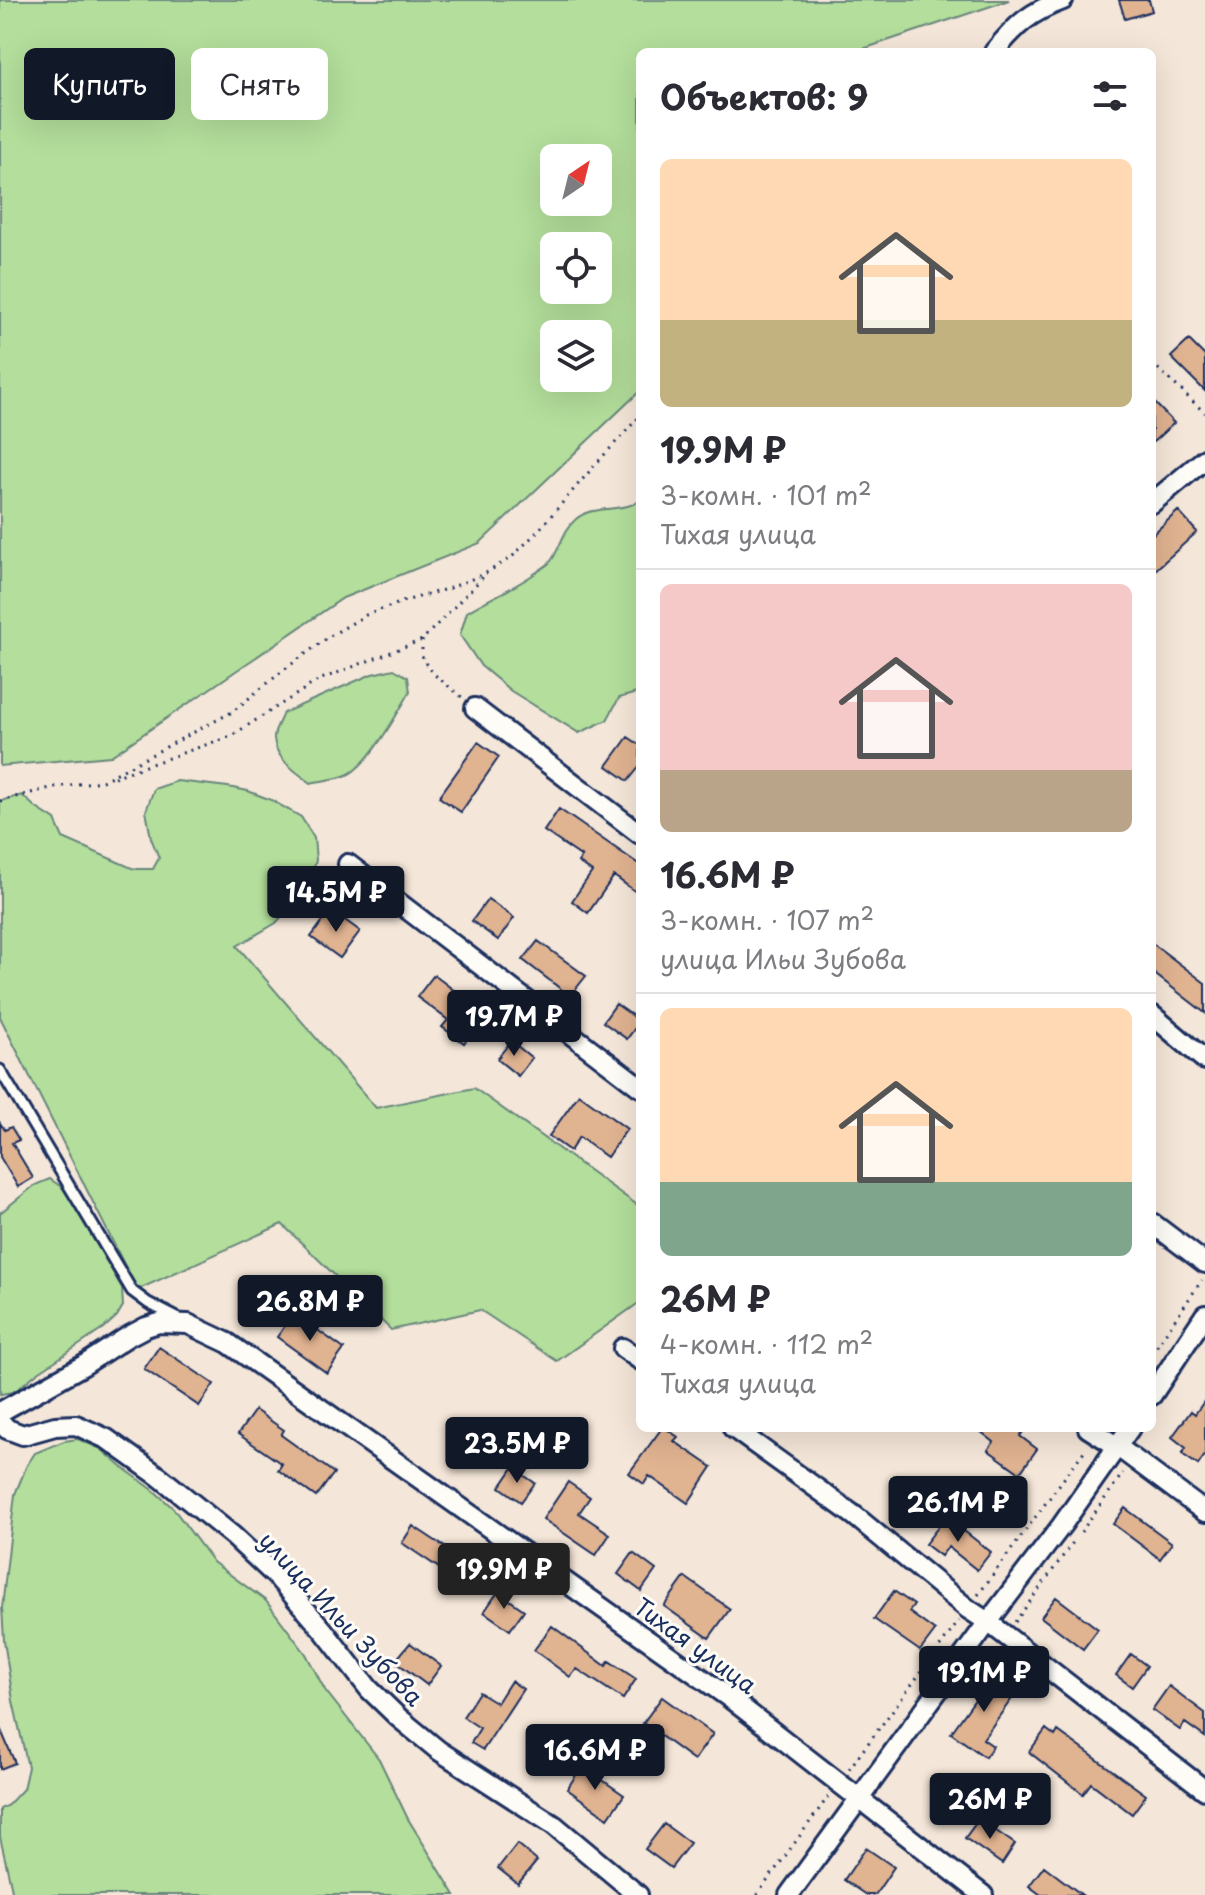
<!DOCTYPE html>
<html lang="ru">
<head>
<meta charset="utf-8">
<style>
  :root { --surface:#fff; --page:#f2f2f3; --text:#2b2b33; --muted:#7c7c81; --line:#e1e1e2; --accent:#111827 }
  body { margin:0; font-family:"Playpen Sans",sans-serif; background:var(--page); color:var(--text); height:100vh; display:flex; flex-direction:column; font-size:30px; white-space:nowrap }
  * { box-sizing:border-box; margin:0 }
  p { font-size:26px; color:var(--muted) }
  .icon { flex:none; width:44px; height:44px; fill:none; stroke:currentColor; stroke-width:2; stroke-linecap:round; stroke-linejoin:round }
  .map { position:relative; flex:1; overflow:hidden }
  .panel { position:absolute; left:636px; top:48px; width:520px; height:1384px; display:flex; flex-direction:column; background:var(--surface); border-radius:12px; box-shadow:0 8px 32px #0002 }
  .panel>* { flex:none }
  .top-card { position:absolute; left:24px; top:48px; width:492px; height:72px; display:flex; gap:16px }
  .needle { width:52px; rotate:35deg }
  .controls { position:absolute; left:540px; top:144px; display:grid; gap:16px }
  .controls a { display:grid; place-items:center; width:72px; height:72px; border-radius:12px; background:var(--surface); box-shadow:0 8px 32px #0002; font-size:40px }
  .price { position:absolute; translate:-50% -68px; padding:0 18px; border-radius:8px; background:var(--accent); color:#fff; font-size:26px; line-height:52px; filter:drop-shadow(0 2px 4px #0008) }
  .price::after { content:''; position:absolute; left:50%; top:48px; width:24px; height:18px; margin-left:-12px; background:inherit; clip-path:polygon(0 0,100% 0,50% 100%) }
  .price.on { background:#222; color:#fff }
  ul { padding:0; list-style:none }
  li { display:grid; align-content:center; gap:16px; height:424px; padding:0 24px }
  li+li { border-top:2px solid var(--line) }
  li span { display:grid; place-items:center; height:248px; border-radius:12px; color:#555 }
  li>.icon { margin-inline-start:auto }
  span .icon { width:144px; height:144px; fill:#fffc; stroke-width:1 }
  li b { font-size:34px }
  h2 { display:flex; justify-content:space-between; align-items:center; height:96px; padding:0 24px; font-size:34px }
  .pill { padding:0 28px; border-radius:12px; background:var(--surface); box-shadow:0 8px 32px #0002; font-size:28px; line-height:72px }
  .pill.on { background:var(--accent); color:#fff }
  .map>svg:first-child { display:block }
  .green { fill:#b3de9b; stroke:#67867c; stroke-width:2; fill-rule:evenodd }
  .building { fill:#e0b391; stroke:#1b2f5e; stroke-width:2 }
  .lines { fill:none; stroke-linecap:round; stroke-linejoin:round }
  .lane-casing { stroke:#1b2f5e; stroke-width:15 }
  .street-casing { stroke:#1b2f5e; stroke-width:24 }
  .path { stroke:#1b2f5e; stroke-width:3; stroke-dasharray:2 6; stroke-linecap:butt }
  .lane { stroke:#fdfcf7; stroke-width:9 }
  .street { stroke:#fdfcf7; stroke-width:18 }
  .labels { text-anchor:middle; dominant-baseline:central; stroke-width:6; stroke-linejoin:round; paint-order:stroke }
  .street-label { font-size:24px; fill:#1b2f5e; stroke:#fdfcf7 }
</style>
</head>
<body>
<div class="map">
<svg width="1205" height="1895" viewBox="0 0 1205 1895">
  <rect width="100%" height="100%" fill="#f4e6d8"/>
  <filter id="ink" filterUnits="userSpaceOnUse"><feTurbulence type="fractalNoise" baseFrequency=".0125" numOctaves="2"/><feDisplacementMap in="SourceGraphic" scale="16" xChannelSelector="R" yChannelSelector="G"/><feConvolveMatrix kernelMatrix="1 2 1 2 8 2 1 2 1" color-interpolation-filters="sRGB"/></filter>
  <g filter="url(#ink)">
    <!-- green -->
    <path class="green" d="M0,0H1009L854,52H640V391L480,543L343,598L111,756L0,766ZM598,158V202H554V158ZM598,246V290H554V246ZM554,334H598V378H554Z
      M640,501V692L619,698L607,720L579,733L511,691L481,666L460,635L467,612C490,598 515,588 537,572C541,569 548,565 551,561C560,549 563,530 576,519C594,504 621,513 640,501Z
      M394,669L408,677L410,692C397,714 370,763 349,774C338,780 323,780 311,783C296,772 275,759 274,738C274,730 280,721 283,713L372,674Z
      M177,781L228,787L248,791L271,800L301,817L314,838L316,860L309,886L276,923L237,946L376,1108L474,1088L640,1207V1302L557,1361L480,1310L391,1330L282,1224L137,1290L0,1017V801L22,795L35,807L55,820L63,838L134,869H153L159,858L151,838L146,811L154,789Z
      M50,1179L63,1188L72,1201L122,1288L123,1306L117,1316L103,1329L37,1373L14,1392L0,1394V1213L35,1185Z
      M78,1439L101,1449L122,1467L152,1489L173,1508L213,1562L266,1601L306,1654L325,1690L379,1759L408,1819L455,1895H8L12,1890L0,1837V1809L8,1805L23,1789L28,1767L13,1701L4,1640L2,1608L15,1494L27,1465L35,1453L64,1441Z"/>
    <!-- building -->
    <path class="building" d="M1119,0H1149L1152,11L1125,19Z
      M1189,340L1205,356V391L1171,357Z
      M1152,400L1174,423L1152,443Z
      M1178,511L1197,532L1152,573V535Z
      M628,737L640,745V766L628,781L607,766Z
      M478,742L499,757L461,812L439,797Z
      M559,809L640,865V895L614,876L588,913L572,901L592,872L578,862L582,857L544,831Z
      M488,899L514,918L498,940L472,921Z
      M331,910L360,931L340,958L311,937Z
      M538,941L586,976L570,996L523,960Z
      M1152,943L1205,983V1013L1152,972Z
      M434,975L464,998L460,1003L482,1020L464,1043L442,1027L448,1020L417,997Z
      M616,1004L640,1021L627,1039L603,1022Z
      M511,1041L532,1058L518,1076L497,1059Z
      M579,1094L627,1129L607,1157L579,1137L570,1151L549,1136Z
      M0,1123L5,1130L11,1127L19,1140L12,1143L33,1178L18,1187L0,1157Z
      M294,1313L344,1349L327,1373L277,1337Z
      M159,1347L214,1384L199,1406L144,1369Z
      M1205,1400V1455L1198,1465L1182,1454L1186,1448L1172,1437L1191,1411L1195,1414Z
      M255,1410L284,1430L281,1435L334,1473L316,1497L278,1470L282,1464L238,1434Z
      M662,1428H665L678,1437L674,1441L712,1467L688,1503L649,1476L644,1484L629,1473Z
      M976,1428H1026L1020,1436L1037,1449L1020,1473L988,1450L994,1442Z
      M513,1468L535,1483L521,1502L500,1487Z
      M568,1482L590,1497L579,1513L610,1534L596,1555L543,1519Z
      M1125,1508L1172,1543L1160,1559L1113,1524Z
      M946,1517L991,1552L977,1570L948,1547L941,1556L925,1544Z
      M413,1526L472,1565L460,1582L402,1543Z
      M633,1553L656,1570L641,1591L618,1574Z
      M685,1577L730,1609L709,1638L664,1606Z
      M894,1591L914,1605L909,1612L935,1631L920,1651L874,1619Z
      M498,1592L524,1610L510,1630L484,1612Z
      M1056,1597L1098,1629L1083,1649L1041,1617Z
      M552,1626L606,1666L609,1661L636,1679L623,1699L577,1669L570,1677L534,1650Z
      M410,1643L441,1666L427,1685L395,1661Z
      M1131,1654L1147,1666L1132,1687L1116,1675Z
      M994,1673L1018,1690L983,1739L993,1746L985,1757L951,1733Z
      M511,1681L523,1689L483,1750L471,1743L480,1728L463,1717L479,1692L497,1703Z
      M1169,1686L1205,1713V1737L1185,1723L1180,1730L1152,1710Z
      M662,1697L713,1734L694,1760L643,1723Z
      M0,1728L15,1763L0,1769Z
      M1046,1729L1055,1736L1058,1731L1146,1795L1132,1814L1091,1783L1083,1794L1029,1752Z
      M582,1766L624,1795L608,1818L567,1789Z
      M975,1784L989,1794L981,1805L968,1795Z
      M979,1819L1015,1844L1002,1864L965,1838Z
      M664,1824L690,1843L671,1868L645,1849Z
      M517,1844L537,1861L518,1884L498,1868Z
      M866,1848L894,1867L875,1895H866L844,1880Z
      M1044,1866L1082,1895H1041L1029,1886Z"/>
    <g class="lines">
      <!-- lane casing -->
      <g class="lane-casing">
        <path id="lane" d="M0,1070L132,1291L148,1303L179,1319"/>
      </g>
      <!-- street casing -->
      <g class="street-casing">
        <path id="street" d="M994,52C1016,25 1030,12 1063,0
          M1152,503L1205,459
          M475,708L640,834
          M348,864L640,1087
          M1152,1015L1205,1060
          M1152,1223L1205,1263
          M623,1348L640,1360
          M1152,1395L1205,1315
          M0,1412L84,1365L127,1337L146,1327L159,1323L188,1324L228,1343L731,1699L983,1895
          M0,1421L7,1429L23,1435L55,1426L76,1425L107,1439L160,1477L233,1536L278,1578L324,1631L369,1689L399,1718L438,1750L554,1825L638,1895
          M733,1428L855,1516L968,1609L988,1622L1205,1790
          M1088,1428L1118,1447L1205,1512
          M789,1895L988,1622L1062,1525L1130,1428"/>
      </g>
      <!-- path -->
      <path class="path" d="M1152,363L1205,413
        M422,640V659L435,675L463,698
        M114,777L231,736L319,680L422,640L484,576
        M0,801L54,787L102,781L232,712L285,669L330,636L366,615L405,601L450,588L486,573L512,557L537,532L595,465L640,416
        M1152,1353L1202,1280
        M1081,1532L1123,1473
        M978,1595L1087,1447
        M1015,1622L1074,1541
        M849,1769L959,1621
        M757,1895L828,1797"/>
      <!-- lane -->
      <use href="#lane" class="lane"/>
      <!-- street -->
      <use href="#street" class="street"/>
    </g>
  </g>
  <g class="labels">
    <!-- street labels -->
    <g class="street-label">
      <text transform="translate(342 1618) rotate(47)">улица Ильи Зубова</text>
      <text transform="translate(696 1645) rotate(36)">Тихая улица</text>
    </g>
  </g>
</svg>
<div class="controls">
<a><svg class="needle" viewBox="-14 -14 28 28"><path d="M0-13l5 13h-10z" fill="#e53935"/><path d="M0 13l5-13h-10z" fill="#7c7c81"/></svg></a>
<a><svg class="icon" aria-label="locate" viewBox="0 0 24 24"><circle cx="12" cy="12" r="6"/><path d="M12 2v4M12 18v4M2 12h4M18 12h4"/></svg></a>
<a><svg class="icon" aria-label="layers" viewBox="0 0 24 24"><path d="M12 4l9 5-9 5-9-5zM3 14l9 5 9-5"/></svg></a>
</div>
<b class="price" style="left:336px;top:934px">14.5M ₽</b>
<b class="price" style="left:514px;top:1058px">19.7M ₽</b>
<b class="price" style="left:310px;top:1343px">26.8M ₽</b>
<b class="price" style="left:517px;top:1485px">23.5M ₽</b>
<b class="price" style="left:958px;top:1544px">26.1M ₽</b>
<b class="price on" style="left:504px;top:1611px">19.9M ₽</b>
<b class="price" style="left:984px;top:1714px">19.1M ₽</b>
<b class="price" style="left:595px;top:1792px">16.6M ₽</b>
<b class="price" style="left:990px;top:1841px">26M ₽</b>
<div class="top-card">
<a class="pill on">Купить</a>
<a class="pill">Снять</a>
</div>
<section class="panel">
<h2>Объектов: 9<svg class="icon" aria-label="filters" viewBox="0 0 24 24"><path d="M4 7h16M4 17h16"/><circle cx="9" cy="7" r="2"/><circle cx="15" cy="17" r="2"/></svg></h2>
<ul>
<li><span style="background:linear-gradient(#ffd9b3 65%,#c2b280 0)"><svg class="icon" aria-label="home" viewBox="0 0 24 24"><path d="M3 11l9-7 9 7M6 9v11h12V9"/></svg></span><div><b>19.9M ₽</b><p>3-комн. · 101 m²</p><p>Тихая улица</p></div></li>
<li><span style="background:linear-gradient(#f6c9c9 75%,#b9a48a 0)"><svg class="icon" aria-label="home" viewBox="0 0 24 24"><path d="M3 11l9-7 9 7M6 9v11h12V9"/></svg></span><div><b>16.6M ₽</b><p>3-комн. · 107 m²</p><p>улица Ильи Зубова</p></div></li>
<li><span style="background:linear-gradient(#ffd9b3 70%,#7fa58c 0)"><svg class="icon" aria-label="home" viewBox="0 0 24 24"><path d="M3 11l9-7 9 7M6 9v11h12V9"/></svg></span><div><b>26M ₽</b><p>4-комн. · 112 m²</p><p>Тихая улица</p></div></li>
</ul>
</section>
</div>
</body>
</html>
